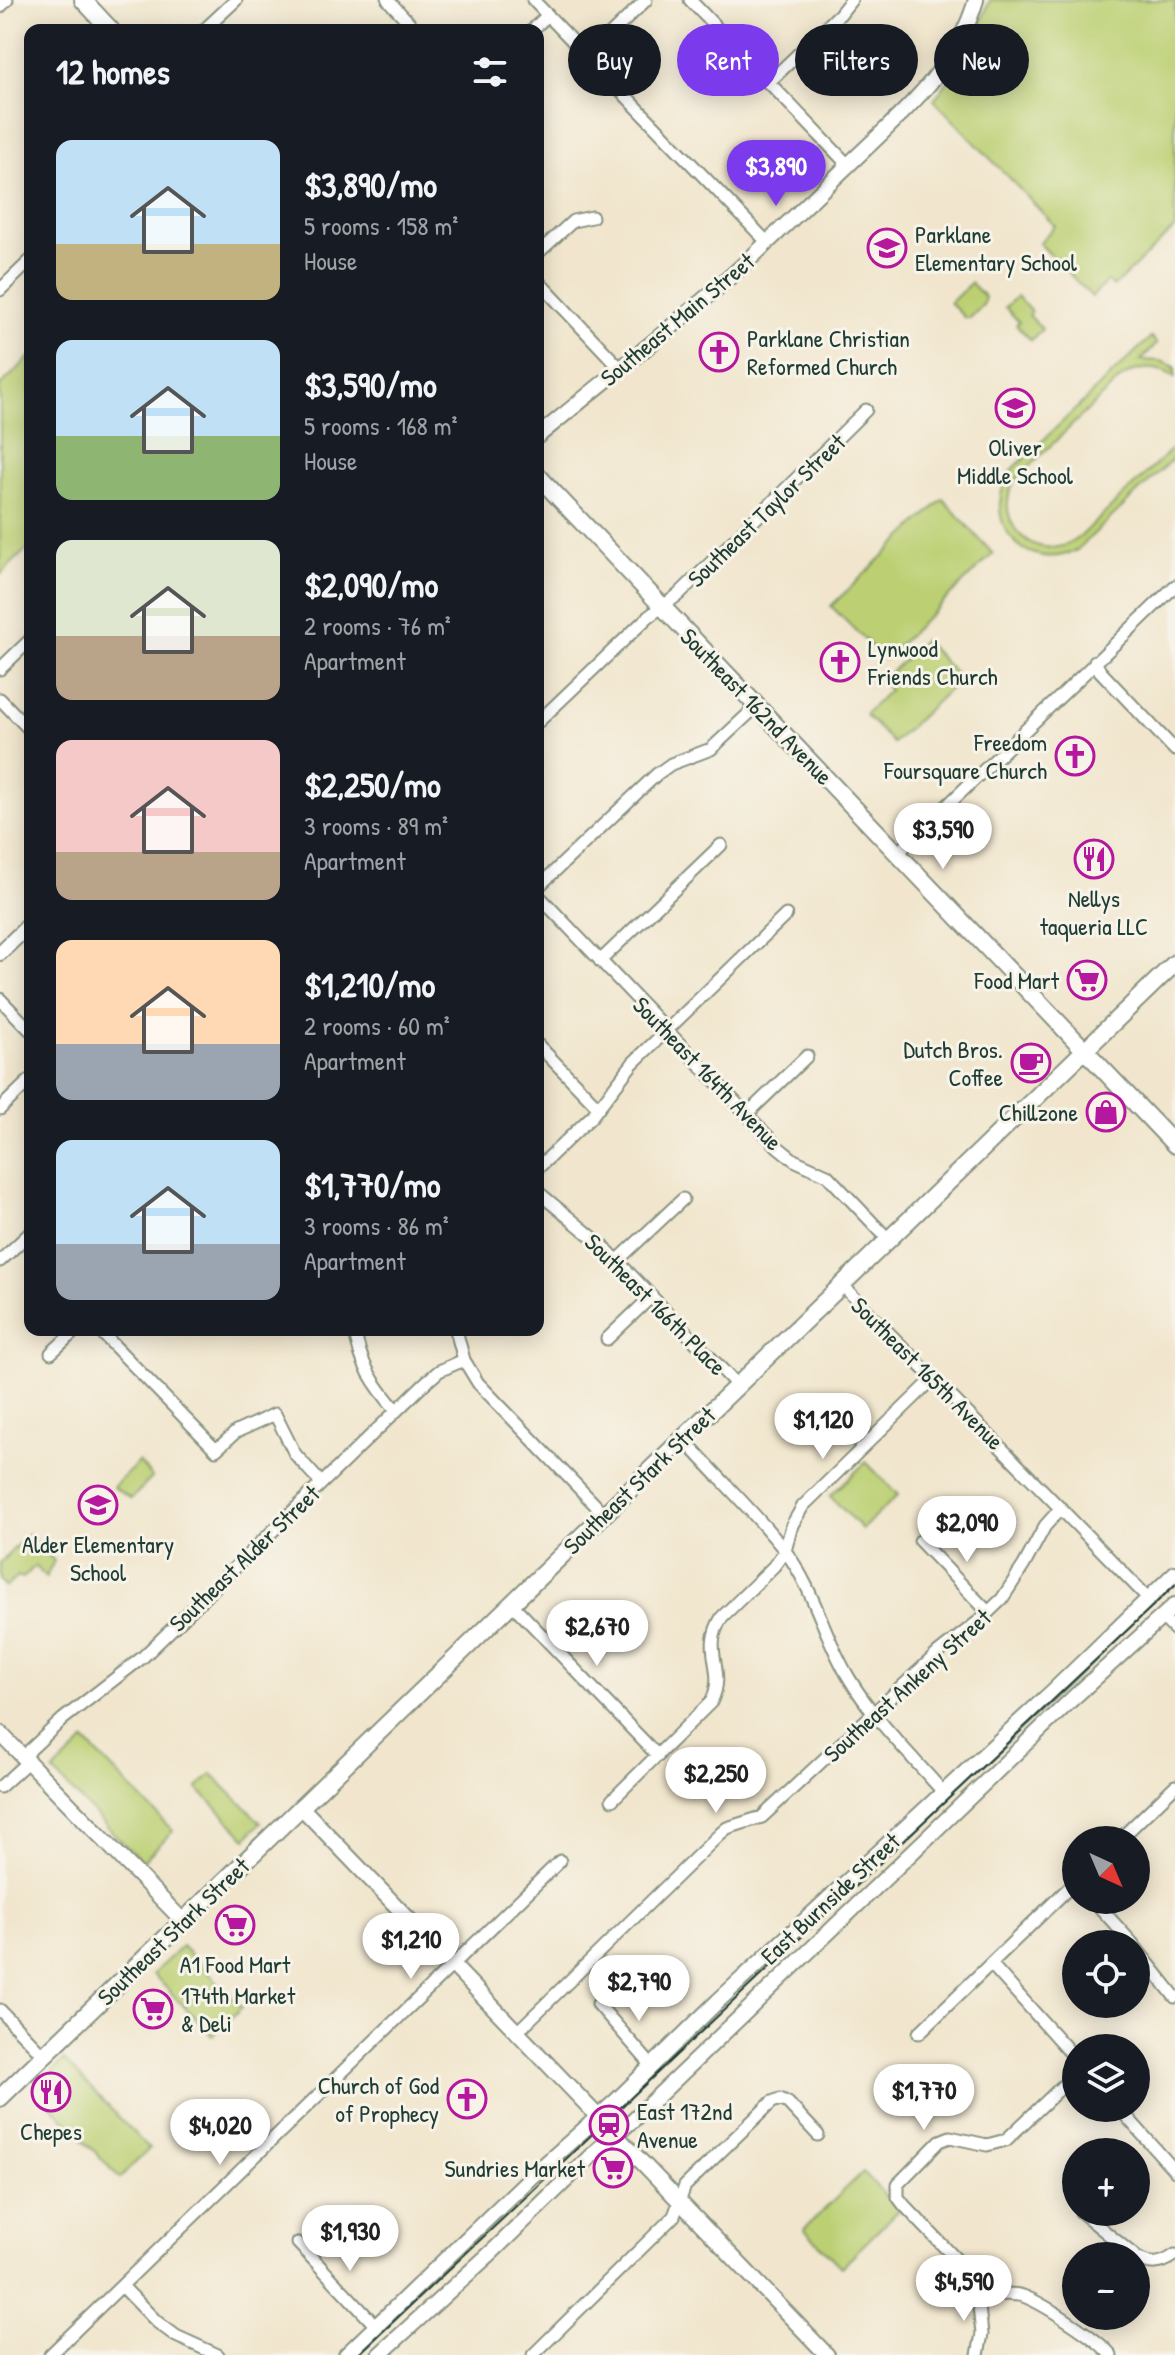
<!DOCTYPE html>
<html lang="en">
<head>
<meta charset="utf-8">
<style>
  :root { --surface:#171b24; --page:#242831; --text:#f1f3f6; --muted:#9ea1a6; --accent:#7c3aed }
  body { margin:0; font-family:"Patrick Hand",sans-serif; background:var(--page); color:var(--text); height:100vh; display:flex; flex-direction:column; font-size:30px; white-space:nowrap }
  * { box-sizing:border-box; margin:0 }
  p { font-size:26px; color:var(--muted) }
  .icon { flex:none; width:44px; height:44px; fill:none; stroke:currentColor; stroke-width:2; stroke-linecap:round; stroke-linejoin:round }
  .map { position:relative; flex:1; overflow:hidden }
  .panel { position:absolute; left:24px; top:24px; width:520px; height:1312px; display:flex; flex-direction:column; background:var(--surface); border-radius:16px; box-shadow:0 4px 20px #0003 }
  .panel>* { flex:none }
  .guide { position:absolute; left:568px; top:24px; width:486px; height:72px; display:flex; gap:16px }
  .needle { width:52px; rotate:136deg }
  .tools { position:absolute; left:1062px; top:1826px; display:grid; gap:16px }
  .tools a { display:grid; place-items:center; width:88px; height:88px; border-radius:50%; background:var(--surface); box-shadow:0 4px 20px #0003; font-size:40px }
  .price { position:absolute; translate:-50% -68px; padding:0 18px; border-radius:28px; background:#fff; color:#222; font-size:26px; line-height:52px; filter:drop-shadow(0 2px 4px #0008) }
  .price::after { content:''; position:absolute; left:50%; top:48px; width:24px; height:18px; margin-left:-12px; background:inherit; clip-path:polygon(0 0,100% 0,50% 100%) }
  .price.current { background:var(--accent); color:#fff }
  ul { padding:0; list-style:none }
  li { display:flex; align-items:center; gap:24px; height:200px; padding:0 32px }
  li span { display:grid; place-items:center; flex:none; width:224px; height:160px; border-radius:16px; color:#555 }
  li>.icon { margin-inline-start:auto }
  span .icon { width:96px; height:96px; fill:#fffc; stroke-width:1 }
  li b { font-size:34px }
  h2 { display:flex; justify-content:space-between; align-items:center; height:96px; padding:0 32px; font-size:34px }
  .pill { padding:0 28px; border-radius:36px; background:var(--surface); box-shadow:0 4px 20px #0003; font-size:28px; line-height:72px }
  .pill.current { background:var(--accent); color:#fff }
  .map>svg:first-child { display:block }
  .green { fill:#bcd073; stroke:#6e8654; stroke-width:2 }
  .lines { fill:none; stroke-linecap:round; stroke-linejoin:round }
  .minor-casing { stroke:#889280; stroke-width:15 }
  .tertiary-casing { stroke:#889280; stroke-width:18 }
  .secondary-casing { stroke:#889280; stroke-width:20 }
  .primary-casing { stroke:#889280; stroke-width:20 }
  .minor { stroke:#fff; stroke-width:11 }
  .tertiary { stroke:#fff; stroke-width:14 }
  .secondary { stroke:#fff; stroke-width:16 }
  .primary { stroke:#fff; stroke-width:16 }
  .tram { stroke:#1f3d34; stroke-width:2 }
  .labels { text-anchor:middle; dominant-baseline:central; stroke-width:6; stroke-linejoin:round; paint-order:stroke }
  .poi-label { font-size:24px; fill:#1f3d34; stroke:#f7f3e8; text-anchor:end }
  .street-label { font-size:24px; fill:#1f3d34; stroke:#f7f3e8 }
</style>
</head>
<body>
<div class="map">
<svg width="1175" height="2355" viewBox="0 0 1175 2355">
  <rect width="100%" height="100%" fill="#f7f3e8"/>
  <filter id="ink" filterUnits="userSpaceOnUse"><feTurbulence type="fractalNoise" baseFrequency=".0125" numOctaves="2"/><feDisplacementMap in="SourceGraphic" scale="16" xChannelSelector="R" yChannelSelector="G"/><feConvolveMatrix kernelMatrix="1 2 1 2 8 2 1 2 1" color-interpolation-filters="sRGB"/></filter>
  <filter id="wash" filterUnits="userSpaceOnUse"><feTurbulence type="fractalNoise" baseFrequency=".006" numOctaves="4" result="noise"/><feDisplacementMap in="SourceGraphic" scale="32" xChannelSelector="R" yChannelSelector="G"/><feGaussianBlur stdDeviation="1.8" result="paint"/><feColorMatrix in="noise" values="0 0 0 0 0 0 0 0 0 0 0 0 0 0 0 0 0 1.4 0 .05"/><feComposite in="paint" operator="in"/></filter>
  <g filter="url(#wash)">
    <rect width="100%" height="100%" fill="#f1e6cd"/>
    <!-- green -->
    <path class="green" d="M990,0H1175V228L1113,287L1107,281L1092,297L1039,243L1055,226L934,100L966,57Z
      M971,283L985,297L983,305L970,318H965L950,303Z
      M1017,296L1031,312L1029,315L1042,329L1031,340L1016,325L1019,322L1005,307Z
      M1151,337L1157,344L1141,360L1161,361L1175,367V377C1156,365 1136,366 1119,380L1015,480C989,525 1040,569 1081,536L1175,446V457L1077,550C1021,577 975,514 1015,467Z
      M30,357V546L0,575V386Z
      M943,499L993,554L884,659L831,606Z
      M924,640L960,679L893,743L865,714L889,690L881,682Z
      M139,1462L152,1478L131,1499L113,1487Z
      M866,1462L898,1495L862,1529L830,1496Z
      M28,1534L54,1561L46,1577L35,1566L23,1578L18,1576L6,1587L0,1580V1563Z
      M85,1741L173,1831L142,1862L53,1772Z
      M212,1774L261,1823L246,1838L197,1788Z
      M182,1946L242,2007L212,2036L153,1974Z
      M64,2060L149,2149L120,2178L35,2089Z
      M863,2172L899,2210L841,2267L804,2229Z"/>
  </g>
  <g filter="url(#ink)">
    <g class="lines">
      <!-- minor casing -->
      <g class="minor-casing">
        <path id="minor" d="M388,0L416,30
          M533,0L767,242
          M690,0L848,165
          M0,7L7,0
          M204,30L236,0
          M532,30L548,15
          M588,56L646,0
          M768,83L840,14L851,0
          M538,253L573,221L592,217
          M538,281L620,368
          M0,290L30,261
          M1095,661L1100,671L1175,750
          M0,669L30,640
          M0,699L30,730
          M538,722L648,617L678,595L866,410
          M898,853L1175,586
          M538,887L657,774L671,764L711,749L757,706
          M538,895L778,1147L794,1160L827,1175L888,1239
          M600,961L721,845
          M0,999L30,1030
          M538,1045L599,1108
          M0,1109L30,1080
          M747,1114L807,1056
          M538,1168L592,1116L633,1063L786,915
          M538,1192L603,1246L737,1385
          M0,1261L30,1233
          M617,1261L683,1199
          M842,1285L1148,1598
          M99,1330L216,1450L236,1432L275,1414L295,1454L321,1483
          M355,1330C359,1363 375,1386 396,1410
          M456,1330L464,1360L478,1383L604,1514
          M607,1339L652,1296
          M51,1353L76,1330
          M683,1438C716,1476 755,1512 786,1552C815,1591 824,1637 849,1678C874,1720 911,1755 943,1792
          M920,1541L988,1612
          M512,1604L658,1756
          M1162,1617L1175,1630
          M0,1787L22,1767L30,1750L63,1719L143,1657L424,1384L439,1371L464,1360
          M612,1800L711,1702C728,1669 700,1652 722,1617L774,1566L785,1551L792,1525L803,1506L933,1379
          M1119,1840L1175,1786
          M1093,1900L1133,1944
          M1136,1948L1175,1997
          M991,1964L1076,2059
          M598,2004L652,2066
          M0,2010L44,2056
          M517,2032L720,1834L727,1828L762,1817L938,1653L979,1621L1002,1599L1024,1565L1045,1526L1061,1508
          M919,2033L1076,1881
          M1119,2108L1175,2171
          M1081,2212L1135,2256
          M298,2243L376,2326
          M1136,2257C1150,2266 1161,2265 1175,2255
          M122,2286L157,2322L176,2336L218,2355
          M979,2296C993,2295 1010,2292 1023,2296C1043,2303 1098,2339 1111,2355
          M50,2355L560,1861
          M533,2355L674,2216L685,2186L772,2102L780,2099L788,2103L818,2135
          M978,2355L982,2334L976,2280L904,2205L898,2197V2184L940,2141L950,2137L987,2145L1006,2140L1076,2073"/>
      </g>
      <!-- tertiary casing -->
      <g class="tertiary-casing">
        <path id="tertiary" d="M538,436C602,383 669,331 731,276C769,242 805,206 842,171C894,120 955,73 976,0
          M0,953L30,924
          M0,1733L183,1921
          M301,1807L827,2355
          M346,2355L532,2176L616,2101L718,2001L1053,1691L1175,1573
          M379,2355L494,2250L597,2150L634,2119L1072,1699L1175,1605"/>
      </g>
      <!-- secondary casing -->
      <g class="secondary-casing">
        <path id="secondary" d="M83,0L111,30
          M538,476L1175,1145"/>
      </g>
      <!-- primary casing -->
      <g class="primary-casing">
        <path id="primary" d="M0,2098L1175,963"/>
      </g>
      <!-- minor -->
      <use href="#minor" class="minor"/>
      <!-- tertiary -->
      <use href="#tertiary" class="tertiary"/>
      <!-- secondary -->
      <use href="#secondary" class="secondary"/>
      <!-- primary -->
      <use href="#primary" class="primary"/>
      <!-- tram -->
      <path class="tram" d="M358,2355L1175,1585"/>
    </g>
  </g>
  <!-- icons -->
  <defs>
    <g id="school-ring" transform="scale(2)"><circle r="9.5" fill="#f7f3e8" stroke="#b5179e" stroke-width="1.5"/><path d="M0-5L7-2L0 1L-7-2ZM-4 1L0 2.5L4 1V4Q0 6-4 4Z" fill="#b5179e"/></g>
    <g id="church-ring" transform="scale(2)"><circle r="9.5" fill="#f7f3e8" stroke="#b5179e" stroke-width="1.5"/><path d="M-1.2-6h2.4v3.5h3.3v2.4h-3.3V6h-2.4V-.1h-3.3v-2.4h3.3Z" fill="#b5179e"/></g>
    <g id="restaurant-ring" transform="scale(2)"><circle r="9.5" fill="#f7f3e8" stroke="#b5179e" stroke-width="1.5"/><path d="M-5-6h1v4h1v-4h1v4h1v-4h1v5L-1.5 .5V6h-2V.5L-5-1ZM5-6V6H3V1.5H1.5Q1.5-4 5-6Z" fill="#b5179e"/></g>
    <g id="supermarket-ring" transform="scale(2)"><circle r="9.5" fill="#f7f3e8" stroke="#b5179e" stroke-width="1.5"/><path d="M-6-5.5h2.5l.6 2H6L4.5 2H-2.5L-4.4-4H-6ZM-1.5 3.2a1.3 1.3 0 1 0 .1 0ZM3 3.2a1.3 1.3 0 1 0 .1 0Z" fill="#b5179e"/></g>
    <g id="cafe-ring" transform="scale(2)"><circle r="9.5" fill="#f7f3e8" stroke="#b5179e" stroke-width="1.5"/><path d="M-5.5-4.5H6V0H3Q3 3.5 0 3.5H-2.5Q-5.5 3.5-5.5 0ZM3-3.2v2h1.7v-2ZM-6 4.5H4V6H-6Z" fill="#b5179e"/></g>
    <g id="shop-ring" transform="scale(2)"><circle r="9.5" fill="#f7f3e8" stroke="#b5179e" stroke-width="1.5"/><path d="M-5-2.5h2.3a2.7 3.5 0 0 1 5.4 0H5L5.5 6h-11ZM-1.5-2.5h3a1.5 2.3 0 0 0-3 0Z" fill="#b5179e"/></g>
    <g id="station-ring" transform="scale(2)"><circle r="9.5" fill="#f7f3e8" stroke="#b5179e" stroke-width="1.5"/><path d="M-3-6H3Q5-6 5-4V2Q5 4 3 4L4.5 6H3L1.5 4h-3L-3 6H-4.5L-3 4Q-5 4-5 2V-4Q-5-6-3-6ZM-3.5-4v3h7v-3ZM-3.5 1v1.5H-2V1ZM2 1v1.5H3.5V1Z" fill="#b5179e"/></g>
  </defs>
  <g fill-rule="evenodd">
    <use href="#school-ring" x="887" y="248"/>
    <use href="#church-ring" x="719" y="352"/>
    <use href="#school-ring" x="1015" y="408"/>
    <use href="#church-ring" x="840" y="662"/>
    <use href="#church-ring" x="1075" y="756"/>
    <use href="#restaurant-ring" x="1094" y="859"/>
    <use href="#supermarket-ring" x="1087" y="980"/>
    <use href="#cafe-ring" x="1031" y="1063"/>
    <use href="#shop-ring" x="1106" y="1112"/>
    <use href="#school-ring" x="98" y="1505"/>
    <use href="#supermarket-ring" x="235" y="1925"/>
    <use href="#supermarket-ring" x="153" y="2009"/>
    <use href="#restaurant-ring" x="51" y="2092"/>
    <use href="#church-ring" x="467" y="2099"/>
    <use href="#station-ring" x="609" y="2125"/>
    <use href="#supermarket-ring" x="613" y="2168"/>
  </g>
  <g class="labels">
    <!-- poi labels -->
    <g class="poi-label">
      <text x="915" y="234" text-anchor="start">Parklane<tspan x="915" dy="28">Elementary School</tspan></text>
      <text x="747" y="338" text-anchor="start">Parklane Christian<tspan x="747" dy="28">Reformed Church</tspan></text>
      <text x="1015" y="447" text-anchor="middle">Oliver<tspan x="1015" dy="28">Middle School</tspan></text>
      <text x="868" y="648" text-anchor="start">Lynwood<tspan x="868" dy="28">Friends Church</tspan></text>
      <text x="1047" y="742">Freedom<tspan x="1047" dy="28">Foursquare Church</tspan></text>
      <text x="1094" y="898" text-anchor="middle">Nellys<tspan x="1094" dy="28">taqueria LLC</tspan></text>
      <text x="1059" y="980">Food Mart</text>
      <text x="1003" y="1049">Dutch Bros.<tspan x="1003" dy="28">Coffee</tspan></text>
      <text x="1078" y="1112">Chillzone</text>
      <text x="98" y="1544" text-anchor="middle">Alder Elementary<tspan x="98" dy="28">School</tspan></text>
      <text x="235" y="1964" text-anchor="middle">A1 Food Mart</text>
      <text x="181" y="1995" text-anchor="start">174th Market<tspan x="181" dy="28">&amp; Deli</tspan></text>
      <text x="439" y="2085">Church of God<tspan x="439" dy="28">of Prophecy</tspan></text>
      <text x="637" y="2111" text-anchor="start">East 172nd<tspan x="637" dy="28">Avenue</tspan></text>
      <text x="51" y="2131" text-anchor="middle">Chepes</text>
      <text x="585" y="2168">Sundries Market</text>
    </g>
    <!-- street labels -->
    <g class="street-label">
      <text transform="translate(677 319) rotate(-40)">Southeast Main Street</text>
      <text transform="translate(766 510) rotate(-44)">Southeast Taylor Street</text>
      <text transform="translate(757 706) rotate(46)">Southeast 162nd Avenue</text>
      <text transform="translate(708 1073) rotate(46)">Southeast 164th Avenue</text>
      <text transform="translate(656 1304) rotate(45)">Southeast 166th Place</text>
      <text transform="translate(928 1373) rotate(45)">Southeast 165th Avenue</text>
      <text transform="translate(639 1480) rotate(-44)">Southeast Stark Street</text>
      <text transform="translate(244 1558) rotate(-44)">Southeast Alder Street</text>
      <text transform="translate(907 1685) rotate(-42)">Southeast Ankeny Street</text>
      <text transform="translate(830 1898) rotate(-43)">East Burnside Street</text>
      <text transform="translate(173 1931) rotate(-44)">Southeast Stark Street</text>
    </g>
  </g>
</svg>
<div class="tools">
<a><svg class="needle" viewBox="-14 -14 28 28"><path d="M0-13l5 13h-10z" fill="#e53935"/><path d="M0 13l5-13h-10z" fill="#9ea1a6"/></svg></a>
<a><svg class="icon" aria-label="locate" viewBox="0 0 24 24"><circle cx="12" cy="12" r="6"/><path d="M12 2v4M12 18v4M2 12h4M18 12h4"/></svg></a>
<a><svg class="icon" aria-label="layers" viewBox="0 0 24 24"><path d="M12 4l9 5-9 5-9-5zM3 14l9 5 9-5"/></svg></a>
<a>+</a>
<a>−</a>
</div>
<b class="price current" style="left:776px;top:208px">$3,890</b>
<b class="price" style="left:943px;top:871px">$3,590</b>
<b class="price" style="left:823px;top:1461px">$1,120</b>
<b class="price" style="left:967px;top:1564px">$2,090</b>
<b class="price" style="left:597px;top:1668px">$2,670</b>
<b class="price" style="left:716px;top:1815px">$2,250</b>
<b class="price" style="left:411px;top:1981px">$1,210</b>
<b class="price" style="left:639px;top:2023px">$2,790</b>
<b class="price" style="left:924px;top:2132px">$1,770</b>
<b class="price" style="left:220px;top:2167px">$4,020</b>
<b class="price" style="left:350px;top:2273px">$1,930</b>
<b class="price" style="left:964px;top:2323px">$4,590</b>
<div class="guide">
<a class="pill">Buy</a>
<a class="pill current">Rent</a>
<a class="pill">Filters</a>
<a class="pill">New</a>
</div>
<section class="panel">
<h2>12 homes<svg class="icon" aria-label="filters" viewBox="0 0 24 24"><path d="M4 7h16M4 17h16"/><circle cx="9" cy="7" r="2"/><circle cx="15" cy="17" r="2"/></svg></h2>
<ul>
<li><span style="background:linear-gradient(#bfe0f5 65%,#c2b280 0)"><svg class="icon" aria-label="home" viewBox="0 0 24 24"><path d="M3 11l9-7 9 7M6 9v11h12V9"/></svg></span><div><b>$3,890/mo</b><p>5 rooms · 158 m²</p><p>House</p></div></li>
<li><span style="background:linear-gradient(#bfe0f5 60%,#8fb573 0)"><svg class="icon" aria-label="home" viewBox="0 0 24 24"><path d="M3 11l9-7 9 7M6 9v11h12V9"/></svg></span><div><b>$3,590/mo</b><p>5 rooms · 168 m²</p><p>House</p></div></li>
<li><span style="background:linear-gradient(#dfe7d0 60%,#b9a48a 0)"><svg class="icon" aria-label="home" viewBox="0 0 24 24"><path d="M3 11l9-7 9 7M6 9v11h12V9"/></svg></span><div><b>$2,090/mo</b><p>2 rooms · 76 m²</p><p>Apartment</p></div></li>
<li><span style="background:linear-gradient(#f6c9c9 70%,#b9a48a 0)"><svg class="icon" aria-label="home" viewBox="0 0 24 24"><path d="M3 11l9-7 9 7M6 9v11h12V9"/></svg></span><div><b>$2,250/mo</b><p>3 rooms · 89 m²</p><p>Apartment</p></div></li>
<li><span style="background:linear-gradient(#ffd9b3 65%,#9aa5b1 0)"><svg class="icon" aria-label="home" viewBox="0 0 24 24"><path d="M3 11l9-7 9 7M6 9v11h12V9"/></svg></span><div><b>$1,210/mo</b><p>2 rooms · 60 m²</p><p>Apartment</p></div></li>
<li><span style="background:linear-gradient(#bfe0f5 65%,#9aa5b1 0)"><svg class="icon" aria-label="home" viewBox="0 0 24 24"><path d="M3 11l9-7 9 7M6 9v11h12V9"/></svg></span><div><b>$1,770/mo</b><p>3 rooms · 86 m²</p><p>Apartment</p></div></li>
</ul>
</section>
</div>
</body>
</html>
